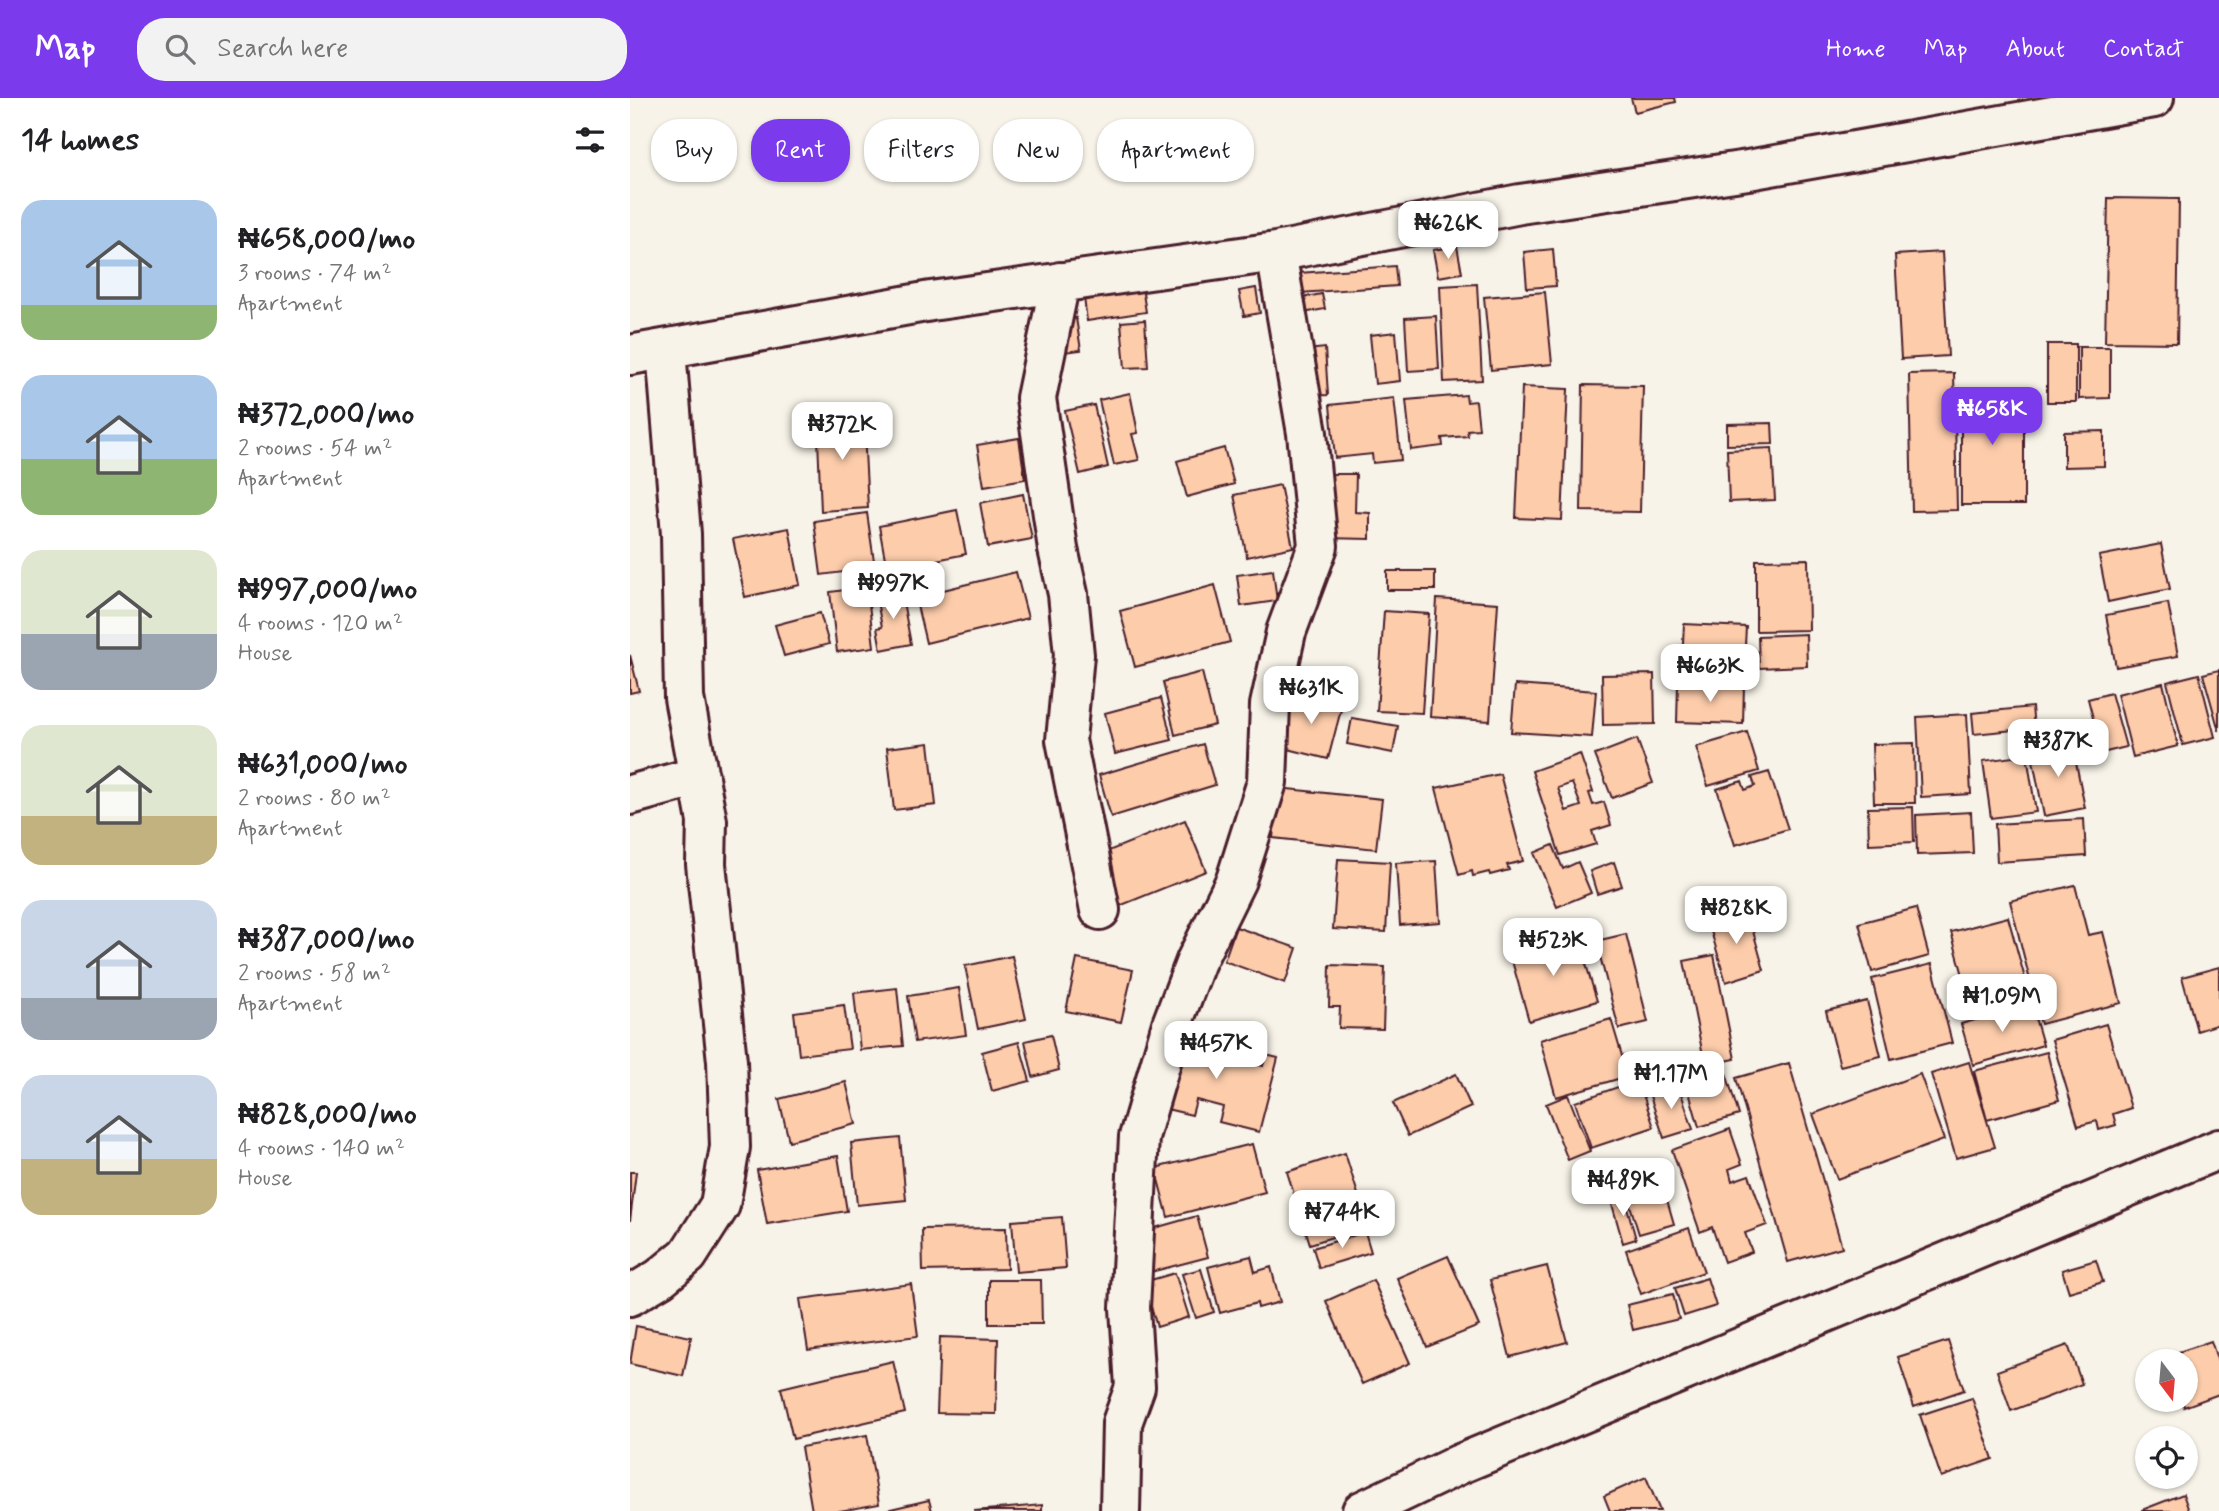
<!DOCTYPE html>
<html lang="en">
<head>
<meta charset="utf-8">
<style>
  :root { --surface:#fff; --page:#f2f2f2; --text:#202124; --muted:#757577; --accent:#7c3aed }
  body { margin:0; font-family:Mynerve,sans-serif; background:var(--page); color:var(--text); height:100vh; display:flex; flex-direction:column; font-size:26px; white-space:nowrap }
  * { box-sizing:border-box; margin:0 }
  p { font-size:23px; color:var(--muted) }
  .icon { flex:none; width:38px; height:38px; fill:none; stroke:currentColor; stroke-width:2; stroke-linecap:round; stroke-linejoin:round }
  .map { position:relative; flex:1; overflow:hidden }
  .panel { display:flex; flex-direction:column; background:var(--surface); width:630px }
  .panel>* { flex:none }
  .guide { position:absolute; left:21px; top:21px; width:665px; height:63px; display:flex; gap:14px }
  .needle { width:46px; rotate:164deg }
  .buttons { position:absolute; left:1505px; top:1251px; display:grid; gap:14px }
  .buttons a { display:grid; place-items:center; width:63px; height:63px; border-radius:50%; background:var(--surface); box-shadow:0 2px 5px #0004; font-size:35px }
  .price { position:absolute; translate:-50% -60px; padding:0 16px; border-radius:14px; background:#fff; color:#222; font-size:23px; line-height:46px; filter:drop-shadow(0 2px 4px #0008) }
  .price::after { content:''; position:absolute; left:50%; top:42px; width:21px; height:16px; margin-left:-10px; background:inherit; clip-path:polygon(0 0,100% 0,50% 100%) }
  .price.current { background:var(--accent); color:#fff }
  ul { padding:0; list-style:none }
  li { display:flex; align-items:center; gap:21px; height:175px; padding:0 21px }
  li span { display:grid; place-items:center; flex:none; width:196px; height:140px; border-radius:21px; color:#555 }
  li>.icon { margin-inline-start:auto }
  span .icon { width:84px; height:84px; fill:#fffc; stroke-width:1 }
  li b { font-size:30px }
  h2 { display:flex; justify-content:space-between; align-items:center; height:84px; padding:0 21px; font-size:30px }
  .pill { padding:0 24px; border-radius:28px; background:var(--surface); box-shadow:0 2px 5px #0004; font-size:24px; line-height:63px }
  .pill.current { background:var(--accent); color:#fff }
  header { display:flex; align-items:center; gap:42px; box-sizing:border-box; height:98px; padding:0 35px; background:var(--accent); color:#fff }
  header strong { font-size:33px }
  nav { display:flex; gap:38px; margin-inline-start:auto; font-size:24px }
  .search { width:490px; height:63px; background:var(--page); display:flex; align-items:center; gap:18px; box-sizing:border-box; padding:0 24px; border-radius:28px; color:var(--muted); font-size:26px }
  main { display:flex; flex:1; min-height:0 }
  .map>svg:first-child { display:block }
  .building { fill:#fcccab; stroke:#4a1f2b; stroke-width:2; fill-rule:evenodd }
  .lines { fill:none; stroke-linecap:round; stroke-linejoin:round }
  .minor-casing { stroke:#4a1f2b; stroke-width:44 }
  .minor { stroke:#f7f3e8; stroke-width:38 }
</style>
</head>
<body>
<header>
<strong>Map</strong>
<div class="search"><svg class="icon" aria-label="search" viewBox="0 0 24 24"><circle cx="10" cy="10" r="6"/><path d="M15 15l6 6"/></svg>Search here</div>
<nav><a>Home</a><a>Map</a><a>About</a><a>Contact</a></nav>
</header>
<main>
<section class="panel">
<h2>14 homes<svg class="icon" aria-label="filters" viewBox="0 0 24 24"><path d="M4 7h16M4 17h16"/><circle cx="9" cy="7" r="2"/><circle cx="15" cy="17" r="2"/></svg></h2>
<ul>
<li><span style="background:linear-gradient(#a9c7e8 75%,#8fb573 0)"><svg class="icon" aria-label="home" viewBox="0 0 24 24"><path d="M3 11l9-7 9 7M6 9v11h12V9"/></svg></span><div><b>₦658,000/mo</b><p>3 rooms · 74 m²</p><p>Apartment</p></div></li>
<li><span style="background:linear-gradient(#a9c7e8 60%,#8fb573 0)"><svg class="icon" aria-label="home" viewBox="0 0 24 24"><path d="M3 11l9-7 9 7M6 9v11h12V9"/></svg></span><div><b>₦372,000/mo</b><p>2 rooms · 54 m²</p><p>Apartment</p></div></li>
<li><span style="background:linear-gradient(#dfe7d0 60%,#9aa5b1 0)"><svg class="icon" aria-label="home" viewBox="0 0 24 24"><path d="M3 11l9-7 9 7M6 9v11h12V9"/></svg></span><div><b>₦997,000/mo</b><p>4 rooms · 120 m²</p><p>House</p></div></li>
<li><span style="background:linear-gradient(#dfe7d0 65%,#c2b280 0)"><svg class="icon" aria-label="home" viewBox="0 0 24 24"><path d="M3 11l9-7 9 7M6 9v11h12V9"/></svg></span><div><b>₦631,000/mo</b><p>2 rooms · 80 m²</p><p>Apartment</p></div></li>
<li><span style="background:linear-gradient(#c9d6e8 70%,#9aa5b1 0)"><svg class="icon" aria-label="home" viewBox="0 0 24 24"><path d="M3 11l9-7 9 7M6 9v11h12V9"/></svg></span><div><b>₦387,000/mo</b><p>2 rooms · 58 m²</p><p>Apartment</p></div></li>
<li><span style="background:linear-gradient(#c9d6e8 60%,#c2b280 0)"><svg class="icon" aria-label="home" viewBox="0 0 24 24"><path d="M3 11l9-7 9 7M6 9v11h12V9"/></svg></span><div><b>₦828,000/mo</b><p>4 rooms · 140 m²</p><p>House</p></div></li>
</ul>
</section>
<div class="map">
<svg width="1589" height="1413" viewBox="0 0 1589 1413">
  <rect width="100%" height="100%" fill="#f7f3e8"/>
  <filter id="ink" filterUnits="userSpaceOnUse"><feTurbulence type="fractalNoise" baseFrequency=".0143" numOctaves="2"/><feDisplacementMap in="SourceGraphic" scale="14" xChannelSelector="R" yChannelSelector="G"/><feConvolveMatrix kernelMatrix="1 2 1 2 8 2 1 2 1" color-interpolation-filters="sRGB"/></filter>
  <g filter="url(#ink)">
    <!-- building -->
    <path class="building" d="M1001,0H1045L1046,4L1005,14Z
      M1478,100L1549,101L1547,245L1475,244Z
      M827,148L832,175L808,179L803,152Z
      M923,151L926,188L897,190L894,154Z
      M1312,154L1318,258L1271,261L1265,157Z
      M765,168L767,188L670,195L669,175Z
      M511,183L516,214L457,223L453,192Z
      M847,186L852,282L814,284L810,188Z
      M626,190L630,215L614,218L609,193Z
      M915,194L922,266L861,272L854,199Z
      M692,196L695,211L673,215L670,200Z
      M806,218L809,271L778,273L775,220Z
      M446,220L451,252L434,254L429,223Z
      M515,222L518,269L495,270L491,224Z
      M766,234L770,283L745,286L740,237Z
      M1417,246H1446V304H1417Z
      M1449,249H1480V300L1449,301Z
      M695,250L698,297L681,298L677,252Z
      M1324,275L1327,412L1282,413L1279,276Z
      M953,287L1013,288L1010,414L951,413Z
      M892,289L938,291L932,422L886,420Z
      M1331,291H1394V407H1331Z
      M500,295L508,335L502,336L509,362L484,367L469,302Z
      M836,297L837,304L846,303L849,331L837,332L838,338L812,340L813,348L781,352L776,302Z
      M764,300L771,362L743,365L742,356L705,360L700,307Z
      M464,307L478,369L450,376L435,313Z
      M233,315L238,410L191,413L187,317Z
      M1142,325L1143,346L1097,347V326Z
      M1474,333V368L1434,369V334Z
      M389,340L395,381L354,388L347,347Z
      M594,350L604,386L557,399L547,363Z
      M1142,350L1145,402L1099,404L1097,352Z
      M694,376H726L725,414L740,415V441L694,440Z
      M650,387L663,449L617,459L604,397Z
      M393,396L402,441L358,449L350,405Z
      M327,412L336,456L257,472L249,428Z
      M237,415L245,470L191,477L184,423Z
      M159,430L170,487L115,499L103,441Z
      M1531,446L1540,491L1478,504L1469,458Z
      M1178,461L1179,532L1126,533V462Z
      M643,472L647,503L611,508L607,477Z
      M757,473H805V492H757Z
      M386,474L398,520L296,545L285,499Z
      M585,487L600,544L505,569L490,513Z
      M237,489L244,549L207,554L200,494Z
      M271,493L281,546L251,552L247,530L252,529L246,498Z
      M807,501L868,505L860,623L800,619Z
      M1538,505L1548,558L1486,569L1476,517Z
      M754,513L799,516L792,615L747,613Z
      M190,515L199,546L154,558L145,527Z
      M1054,526L1116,529L1113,583L1051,581Z
      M1176,536L1177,568L1129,570L1128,538Z
      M0,557L9,593L0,595Z
      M1589,572V633L1573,576Z
      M572,574L585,627L545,637L533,584Z
      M1024,576L1025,626L973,627L972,577Z
      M1569,576L1585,639L1553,647L1537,584Z
      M1048,585L1114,587L1113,626L1047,624Z
      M1533,585L1548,648L1503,659L1487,596Z
      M885,587L966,593L962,639L881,634Z
      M1481,595L1496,649L1472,655L1458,601Z
      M664,596L712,608L698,661L650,649Z
      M531,600L542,642L485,656L475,615Z
      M1402,609L1404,630L1344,636L1342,615Z
      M1337,616L1341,696L1291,699L1287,619Z
      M722,620L768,628L763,655L717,646Z
      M1117,634L1129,673L1078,688L1066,649Z
      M1007,641L1023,685L982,700L965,657Z
      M1442,644L1455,710L1414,718L1401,652Z
      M299,645L306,707L264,712L257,650Z
      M1284,645L1285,705H1244L1242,646Z
      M573,646L585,687L481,719L469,677Z
      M950,656L963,694L959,695L963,707L974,704L981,727L962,733L966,746L930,757L902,673ZM942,685L951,708L936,713L928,690Z
      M1397,657L1406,714L1361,720L1353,663Z
      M1139,674L1158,731L1105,747L1087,691L1112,683L1115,692L1125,688L1122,679Z
      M870,676L893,763L877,767L879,772L860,777L859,774L843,778L842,773L829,777L806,690Z
      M648,690L752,701L746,751L643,740Z
      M1283,709L1284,744L1239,746L1238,710Z
      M1341,714L1343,755L1287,757L1286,717Z
      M1454,721L1456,758L1367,764L1365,726Z
      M555,722L576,773L487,809L466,758Z
      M923,747L933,771L948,764L961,795L927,809L904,755Z
      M708,761L760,764L756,834L703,831Z
      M806,763L810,824L770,827L766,765Z
      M984,764L992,788L967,796L960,773Z
      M1445,787L1458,837L1473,834L1491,905L1411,926L1380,803Z
      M1286,810L1299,858L1242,874L1229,825Z
      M1117,812L1134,872L1096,884L1078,823Z
      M1378,819L1399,895L1342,910L1321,834Z
      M606,829L667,850L655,885L594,863Z
      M947,836L967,903L899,923L880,856Z
      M996,836L1018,924L989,931L966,843Z
      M1084,857L1105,961L1075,967L1054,863Z
      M382,858L396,921L348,931L335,868Z
      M447,861L503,872L491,924L436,913Z
      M1302,866L1322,945L1261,961L1242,881Z
      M700,867L755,869L753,931L709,930L710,909H699Z
      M1589,869V926L1567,933L1552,879Z
      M267,890L273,948L230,952L224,895Z
      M329,890L336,937L285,944L278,898Z
      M1237,903L1251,958L1210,968L1196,913Z
      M1401,906L1413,947L1343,967L1331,926Z
      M214,907L220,951L169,957L164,914Z
      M981,921L998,978L926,999L910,942Z
      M1476,926L1501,1010L1483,1016L1486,1027L1469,1032L1467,1023L1448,1028L1422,942Z
      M544,933L589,945L587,951L598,954L600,948L620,953L617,964L633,968L636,957L648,960L629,1034L589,1024L593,1009L566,1002L562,1017L524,1008Z
      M421,937L429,972L403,979L395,943Z
      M389,944L400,983L362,993L352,954Z
      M1417,954L1429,1002L1357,1022L1344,973Z
      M1339,964L1365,1049L1326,1060L1301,976Z
      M1159,965L1212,1149L1158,1164L1106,980Z
      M1095,972L1109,1017L1069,1029L1056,984Z
      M826,976L841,1009L778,1038L763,1005Z
      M1290,976L1314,1042L1207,1081L1183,1016Z
      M1008,982L1024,1029L961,1050L945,1004Z
      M216,984L226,1026L159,1043L149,1001Z
      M1048,986L1063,1031L1034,1040L1019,995Z
      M938,997L960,1053L938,1062L916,1006Z
      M1100,1031L1112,1066L1099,1071L1102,1083L1119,1077L1137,1127L1115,1135L1122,1154L1094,1164L1082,1129L1070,1134L1042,1052Z
      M270,1040L276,1102L227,1107L221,1045Z
      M622,1046L635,1094L538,1119L525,1070Z
      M715,1055L738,1128L680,1146L657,1074Z
      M208,1058L217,1113L137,1126L127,1072Z
      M0,1074H6L0,1123Z
      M1031,1081L1044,1126L1009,1136L995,1091Z
      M993,1095L1006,1141L993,1145L980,1099Z
      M567,1118L578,1159L517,1175L507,1135Z
      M432,1119L436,1170L386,1174L382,1123Z
      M376,1130L377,1171L293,1173L292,1131Z
      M1059,1130L1074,1174L1011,1196L996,1152Z
      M735,1134L741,1154L689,1170L683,1150Z
      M621,1158L625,1174L641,1169L650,1204L628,1210L627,1205L590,1215L578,1169Z
      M818,1158L849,1228L797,1249L767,1180Z
      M1466,1162L1473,1184L1439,1194L1432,1172Z
      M917,1168L937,1244L880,1259L860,1182Z
      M571,1171L584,1214L566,1220L552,1176Z
      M545,1175L559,1219L527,1229L514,1184Z
      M1077,1180L1086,1208L1054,1218L1045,1190Z
      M359,1182H411L412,1226H359Z
      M743,1182L780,1265L732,1286L696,1203Z
      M281,1186L288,1238L178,1252L170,1201Z
      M1043,1196L1049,1221L1003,1232L997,1207Z
      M6,1228L61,1239L53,1278L0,1266Z
      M310,1239L368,1241L366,1316L307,1315Z
      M1318,1243L1334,1292L1284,1309L1268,1259Z
      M1581,1243L1589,1267V1296L1554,1309L1552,1302H1556V1264H1539L1537,1258Z
      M1438,1247L1452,1286L1381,1313L1367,1273Z
      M263,1263L275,1315L163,1341L151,1290Z
      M1342,1300L1363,1361L1311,1379L1290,1317Z
      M237,1337L249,1406L210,1413H182L171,1349Z
      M1016,1379L1030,1413H980L974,1398Z
      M1553,1396L1559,1413H1512V1412Z
      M299,1402L302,1413H252Z
      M412,1407V1413H344Z"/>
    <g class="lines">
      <!-- minor casing -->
      <g class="minor-casing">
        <path id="minor" d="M430,184L406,300L428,451L438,496L444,557L436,642L470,812
          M0,257L301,203L646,154L890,106L1118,72L1524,0
          M0,697L69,678
          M0,1198L30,1180L58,1157L90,1107L100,1049L97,963L76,766L77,723L54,600L51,436L36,252
          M490,1413L492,1325L505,1289L500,1210L509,1039L542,926L566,863L606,782L637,684L640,607L656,534L688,448L677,335L646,154
          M732,1413L830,1366L1589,1051"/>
      </g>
      <!-- minor -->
      <use href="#minor" class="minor"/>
    </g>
  </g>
</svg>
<div class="buttons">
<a><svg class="needle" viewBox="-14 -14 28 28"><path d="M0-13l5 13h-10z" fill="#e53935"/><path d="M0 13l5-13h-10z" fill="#757577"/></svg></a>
<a><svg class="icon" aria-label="locate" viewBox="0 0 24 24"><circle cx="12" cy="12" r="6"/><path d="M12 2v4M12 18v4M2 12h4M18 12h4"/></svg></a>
</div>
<b class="price" style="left:818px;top:163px">₦626K</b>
<b class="price current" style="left:1362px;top:349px">₦658K</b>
<b class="price" style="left:212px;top:364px">₦372K</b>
<b class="price" style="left:263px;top:523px">₦997K</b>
<b class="price" style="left:1080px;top:606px">₦663K</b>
<b class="price" style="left:681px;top:628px">₦631K</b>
<b class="price" style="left:1428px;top:681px">₦387K</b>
<b class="price" style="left:1106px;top:848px">₦828K</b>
<b class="price" style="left:923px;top:880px">₦523K</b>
<b class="price" style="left:1372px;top:936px">₦1.09M</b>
<b class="price" style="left:586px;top:983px">₦457K</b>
<b class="price" style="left:1041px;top:1013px">₦1.17M</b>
<b class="price" style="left:993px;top:1120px">₦489K</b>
<b class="price" style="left:712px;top:1152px">₦744K</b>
<div class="guide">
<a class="pill">Buy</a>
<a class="pill current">Rent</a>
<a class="pill">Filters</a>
<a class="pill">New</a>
<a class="pill">Apartment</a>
</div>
</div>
</main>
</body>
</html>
